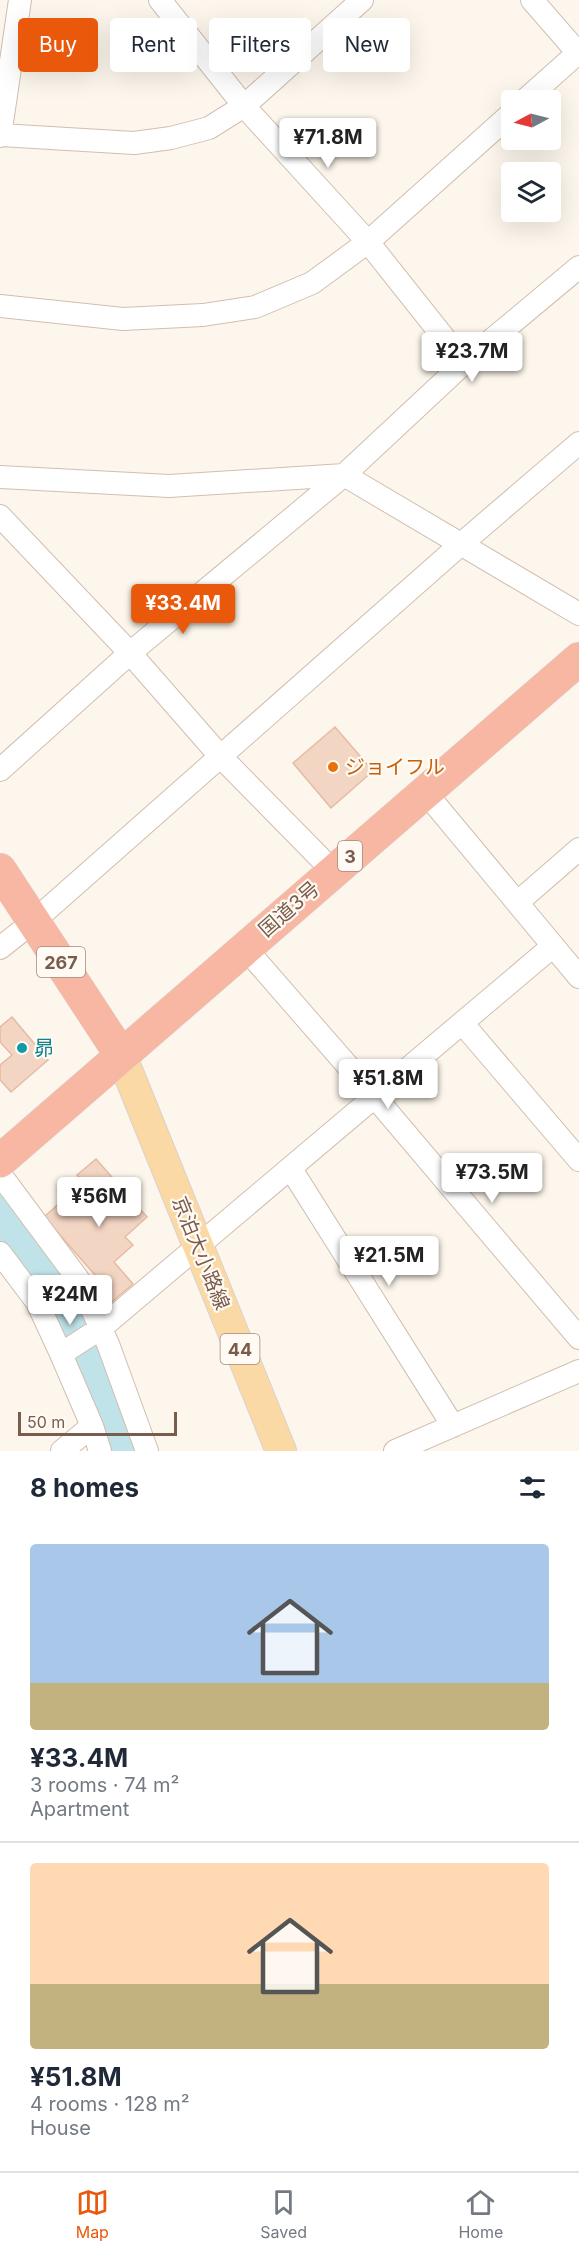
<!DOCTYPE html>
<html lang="en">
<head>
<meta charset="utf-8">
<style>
  :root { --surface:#fff; --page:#f2f2f3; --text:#1f2937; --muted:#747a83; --line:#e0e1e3; --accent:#ea580c }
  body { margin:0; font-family:Inter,"Noto Sans JP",sans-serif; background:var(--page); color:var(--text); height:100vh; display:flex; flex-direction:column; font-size:22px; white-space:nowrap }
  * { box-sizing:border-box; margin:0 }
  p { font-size:20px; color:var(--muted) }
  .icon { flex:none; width:33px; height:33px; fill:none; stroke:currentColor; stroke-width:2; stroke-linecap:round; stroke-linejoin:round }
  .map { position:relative; height:1451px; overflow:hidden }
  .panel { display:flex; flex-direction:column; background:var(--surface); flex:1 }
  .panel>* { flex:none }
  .top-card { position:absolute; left:18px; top:18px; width:543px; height:54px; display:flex; gap:12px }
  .needle { width:39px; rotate:263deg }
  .buttons { position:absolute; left:501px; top:90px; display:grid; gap:12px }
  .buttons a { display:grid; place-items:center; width:60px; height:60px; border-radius:6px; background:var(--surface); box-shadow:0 6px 24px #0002; font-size:30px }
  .scale { position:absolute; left:18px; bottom:15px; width:159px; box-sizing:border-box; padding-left:6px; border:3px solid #7a5c4d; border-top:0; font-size:16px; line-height:21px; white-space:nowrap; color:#7a5c4d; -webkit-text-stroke:4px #fffaf3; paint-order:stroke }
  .price { position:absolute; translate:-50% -51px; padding:0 14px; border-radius:6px; background:#fff; color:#222; font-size:20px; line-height:39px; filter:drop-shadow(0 2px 3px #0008) }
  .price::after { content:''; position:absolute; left:50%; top:36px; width:18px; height:14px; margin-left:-9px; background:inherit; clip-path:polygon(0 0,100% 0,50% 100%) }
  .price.on { background:var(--accent); color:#fff }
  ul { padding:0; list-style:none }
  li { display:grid; align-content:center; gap:12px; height:318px; padding:0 30px }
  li+li { border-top:2px solid var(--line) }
  li span { display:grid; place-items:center; height:186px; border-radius:6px; color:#555 }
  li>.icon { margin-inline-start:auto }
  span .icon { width:108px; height:108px; fill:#fffc; stroke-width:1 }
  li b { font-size:26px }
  h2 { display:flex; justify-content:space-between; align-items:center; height:72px; padding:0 30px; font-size:26px }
  .pill { padding:0 21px; border-radius:6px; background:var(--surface); box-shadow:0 6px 24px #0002; font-size:21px; line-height:54px }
  .pill.on { background:var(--accent); color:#fff }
  .tab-bar { display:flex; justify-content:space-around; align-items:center; height:84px; border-top:2px solid var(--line); background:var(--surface); font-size:16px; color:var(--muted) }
  .tab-bar a { display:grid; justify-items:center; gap:3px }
  .tab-bar .on { color:var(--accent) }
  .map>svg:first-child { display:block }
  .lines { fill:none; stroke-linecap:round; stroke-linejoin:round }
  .river { stroke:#bfe3e8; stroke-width:39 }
  .building { fill:#f3d5c3; stroke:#e6bba3; stroke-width:1.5 }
  .minor-casing { stroke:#d1beb0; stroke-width:24 }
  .major-casing { stroke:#dad1cd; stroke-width:32 }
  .highway-casing { stroke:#dad1cd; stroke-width:34 }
  .minor { stroke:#fff; stroke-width:22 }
  .major { stroke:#fbd9a5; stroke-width:30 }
  .highway { stroke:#f7b7a3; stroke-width:33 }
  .food-dot { fill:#e8710a; stroke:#fffaf3; stroke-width:2 }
  .culture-dot { fill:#0f9aa8; stroke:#fffaf3; stroke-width:2 }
  .labels { text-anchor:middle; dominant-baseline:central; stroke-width:4.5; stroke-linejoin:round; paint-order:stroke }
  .shield { fill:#fffaf3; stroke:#a28b7f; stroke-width:1.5 }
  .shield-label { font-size:18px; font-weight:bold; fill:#7a5c4d }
  .food-label { font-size:20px; fill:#c56008; stroke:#fffaf3; text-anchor:start }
  .street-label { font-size:20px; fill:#7a5c4d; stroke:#fffaf3 }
  .culture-label { font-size:20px; fill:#0d838f; stroke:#fffaf3; text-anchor:start }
</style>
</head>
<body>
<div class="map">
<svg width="579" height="1451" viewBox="0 0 579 1451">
  <rect width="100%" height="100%" fill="#fdf6ec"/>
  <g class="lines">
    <!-- river -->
    <path class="river" d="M0,1214L67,1309L126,1451"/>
  </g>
  <!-- building -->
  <path class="building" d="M335,727L373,771L331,808L293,763Z
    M12,1017L48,1060L11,1092L0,1080V1065L12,1055L0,1042V1027Z
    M96,1159L147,1217L125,1237L133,1245L114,1262L133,1284L108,1305L87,1282L95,1275L44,1217L83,1182L77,1175Z"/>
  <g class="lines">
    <!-- minor casing -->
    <g class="minor-casing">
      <path id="minor" d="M160,0L244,106L368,242L464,363
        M532,0L579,54
        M525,100L579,52
        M0,135L134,143L171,138L209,128L244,106L362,0
        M0,136L20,0
        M0,306L123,319L203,315L255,307L312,283L368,242L512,113
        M0,477L169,486L344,475L579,614
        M0,516L130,653L220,756L333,871
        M0,770L130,653L344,475L464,363L579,267
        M425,792L579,977
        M518,902L579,849
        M0,948L34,921L460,545L579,443
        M245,948L374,1096L579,1338
        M463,1024L579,1160
        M291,1169L453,1426
        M0,1174L78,1279L108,1344L147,1451
        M0,1253L37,1302L61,1354L92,1426L100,1451
        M61,1354L101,1328L553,946
        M62,1451L92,1426
        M395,1451L579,1371"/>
    </g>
    <!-- major casing -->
    <g class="major-casing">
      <path id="major" d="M121,1055L281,1451"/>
    </g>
    <!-- highway casing -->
    <g class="highway-casing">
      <path id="highway" d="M0,870L121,1055
        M0,1161L579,659"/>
    </g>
    <!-- minor -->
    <use href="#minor" class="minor"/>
    <!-- major -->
    <use href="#major" class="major"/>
    <!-- highway -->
    <use href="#highway" class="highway"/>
  </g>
  <!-- markers -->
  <circle class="food-dot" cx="333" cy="767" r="6"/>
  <circle class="culture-dot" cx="22" cy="1048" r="6"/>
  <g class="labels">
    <!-- shield labels -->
    <g class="shield">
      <rect x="338" y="841" width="24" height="30" rx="4.5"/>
      <rect x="37" y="947" width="48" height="30" rx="4.5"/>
      <rect x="220.5" y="1334" width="39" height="30" rx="4.5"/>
    </g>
    <g class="shield-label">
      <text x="350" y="856">3</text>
      <text x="61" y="962">267</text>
      <text x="240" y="1349">44</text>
    </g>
    <!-- food labels -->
    <g class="food-label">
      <text x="345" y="767">ジョイフル</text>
    </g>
    <!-- street labels -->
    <g class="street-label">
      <text transform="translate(289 909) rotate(-41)">国道3号</text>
      <text transform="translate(201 1253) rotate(68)">京泊大小路線</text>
    </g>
    <!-- culture labels -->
    <g class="culture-label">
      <text x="34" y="1048">昴</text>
    </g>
  </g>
</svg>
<div class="buttons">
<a><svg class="needle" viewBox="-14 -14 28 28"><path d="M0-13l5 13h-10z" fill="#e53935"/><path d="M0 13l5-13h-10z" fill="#747a83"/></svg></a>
<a><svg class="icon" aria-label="layers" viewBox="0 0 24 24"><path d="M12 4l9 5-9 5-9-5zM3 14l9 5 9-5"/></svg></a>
</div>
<div class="scale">50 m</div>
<b class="price" style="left:328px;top:169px">¥71.8M</b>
<b class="price" style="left:472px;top:383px">¥23.7M</b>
<b class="price on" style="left:183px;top:635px">¥33.4M</b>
<b class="price" style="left:388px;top:1110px">¥51.8M</b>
<b class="price" style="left:492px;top:1204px">¥73.5M</b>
<b class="price" style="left:99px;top:1228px">¥56M</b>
<b class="price" style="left:389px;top:1287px">¥21.5M</b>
<b class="price" style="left:70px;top:1326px">¥24M</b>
<div class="top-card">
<a class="pill on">Buy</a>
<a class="pill">Rent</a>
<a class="pill">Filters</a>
<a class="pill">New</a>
</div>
</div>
<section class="panel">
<h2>8 homes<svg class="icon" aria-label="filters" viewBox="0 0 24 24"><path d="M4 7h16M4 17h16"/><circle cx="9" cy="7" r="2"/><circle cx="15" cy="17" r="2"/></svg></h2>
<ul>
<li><span style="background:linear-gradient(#a9c7e8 75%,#c2b280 0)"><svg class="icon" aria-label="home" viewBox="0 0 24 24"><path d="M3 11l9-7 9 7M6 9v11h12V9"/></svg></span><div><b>¥33.4M</b><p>3 rooms · 74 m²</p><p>Apartment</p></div></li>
<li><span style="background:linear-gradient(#ffd9b3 65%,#c2b280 0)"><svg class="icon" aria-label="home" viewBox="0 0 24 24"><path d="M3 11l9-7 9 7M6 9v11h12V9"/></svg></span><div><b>¥51.8M</b><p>4 rooms · 128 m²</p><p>House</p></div></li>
</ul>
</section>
<nav class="tab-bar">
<a class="on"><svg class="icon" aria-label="map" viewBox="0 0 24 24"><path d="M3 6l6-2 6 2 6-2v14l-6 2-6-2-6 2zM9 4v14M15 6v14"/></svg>Map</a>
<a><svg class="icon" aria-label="saved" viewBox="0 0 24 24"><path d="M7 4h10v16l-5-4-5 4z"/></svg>Saved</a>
<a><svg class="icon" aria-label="home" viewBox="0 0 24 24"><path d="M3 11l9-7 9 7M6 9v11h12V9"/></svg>Home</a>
</nav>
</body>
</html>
